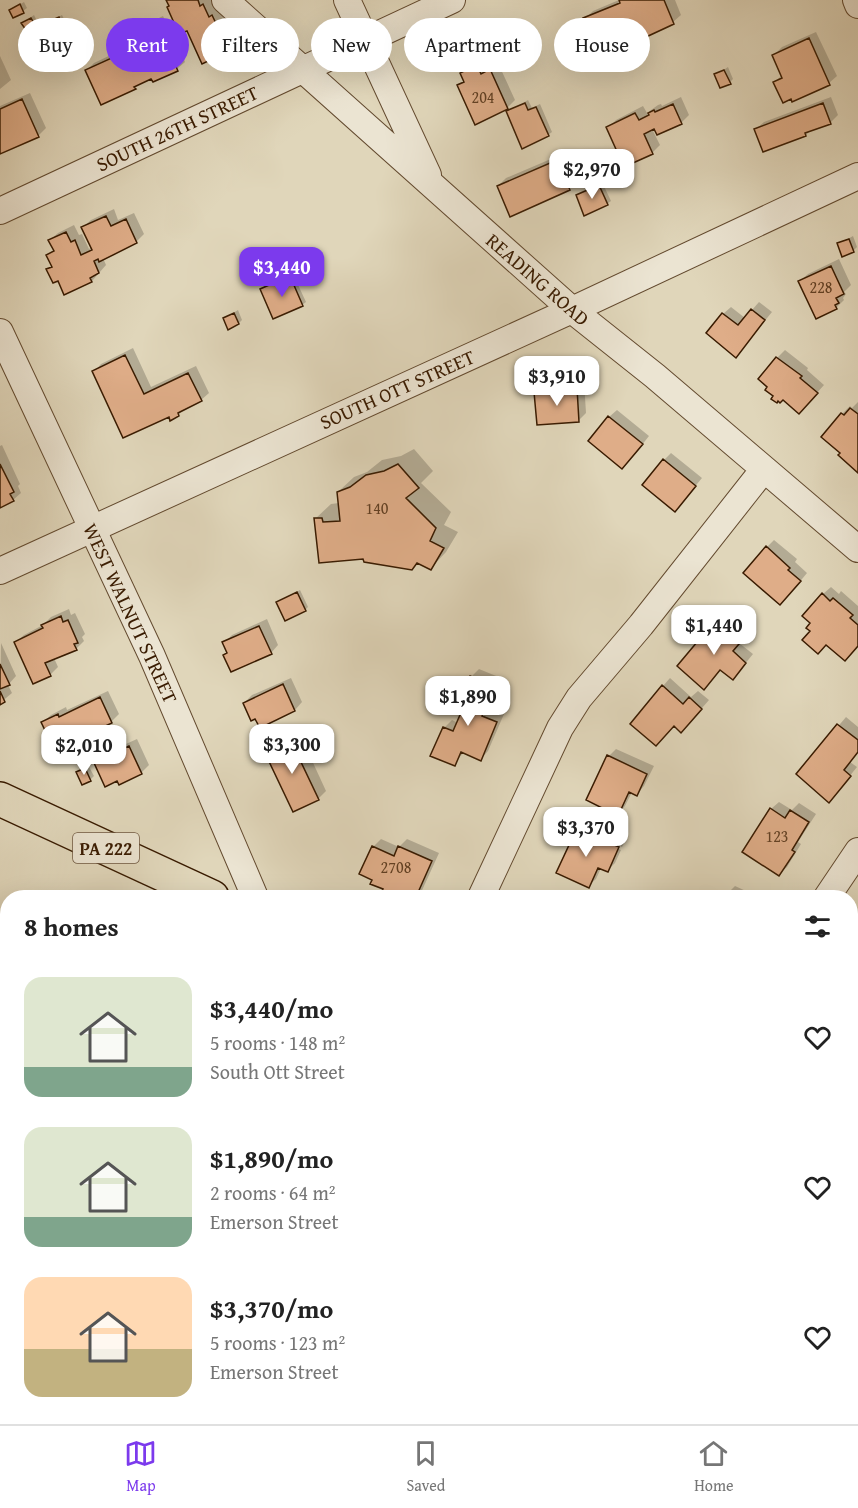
<!DOCTYPE html>
<html lang="en">
<head>
<meta charset="utf-8">
<style>
  :root { --surface:#fff; --page:#f6f6f6; --text:#222; --muted:#767676; --line:#e0e0e0; --accent:#7c3aed }
  body { margin:0; font-family:"Gentium Book Plus",serif; background:var(--page); color:var(--text); height:100vh; display:flex; flex-direction:column; font-size:22px; white-space:nowrap }
  * { box-sizing:border-box; margin:0 }
  p { font-size:20px; color:var(--muted) }
  .icon { flex:none; width:33px; height:33px; fill:none; stroke:currentColor; stroke-width:2; stroke-linecap:round; stroke-linejoin:round }
  .map { position:relative; flex:1; overflow:hidden }
  .sheet { position:absolute; left:0px; top:890px; width:858px; height:536px; display:flex; flex-direction:column; background:var(--surface); border-radius:24px 24px 0 0; box-shadow:0 6px 24px #0002 }
  .sheet>* { flex:none }
  .guide { position:absolute; left:18px; top:18px; width:822px; height:54px; display:flex; gap:12px }
  .price { position:absolute; translate:-50% -51px; padding:0 14px; border-radius:12px; background:#fff; color:#222; font-size:20px; line-height:39px; filter:drop-shadow(0 2px 3px #0008) }
  .price::after { content:''; position:absolute; left:50%; top:36px; width:18px; height:14px; margin-left:-9px; background:inherit; clip-path:polygon(0 0,100% 0,50% 100%) }
  .price.current { background:var(--accent); color:#fff }
  ul { padding:0; list-style:none }
  li { display:flex; align-items:center; gap:18px; height:150px; padding:0 24px }
  li span { display:grid; place-items:center; flex:none; width:168px; height:120px; border-radius:18px; color:#555 }
  li>.icon { margin-inline-start:auto }
  span .icon { width:72px; height:72px; fill:#fffc; stroke-width:1 }
  li b { font-size:26px }
  h2 { display:flex; justify-content:space-between; align-items:center; height:72px; padding:0 24px; font-size:26px }
  .tag { padding:0 21px; border-radius:27px; background:var(--surface); box-shadow:0 6px 24px #0002; font-size:21px; line-height:54px }
  .tag.current { background:var(--accent); color:#fff }
  .menu { display:flex; justify-content:space-around; align-items:center; height:84px; border-top:2px solid var(--line); background:var(--surface); font-size:16px; color:var(--muted) }
  .menu a { display:grid; justify-items:center; gap:3px }
  .menu .current { color:var(--accent) }
  .map>svg:first-child { display:block }
  .shadow { fill:#0003 }
  .building { fill:#dfad88; stroke:#391b01; stroke-width:1.5 }
  .lines { fill:none; stroke-linecap:round; stroke-linejoin:round }
  .minor-casing { stroke:#634a2f; stroke-width:28 }
  .major-casing { stroke:#391b01; stroke-width:36 }
  .minor { stroke:#ebe4d2; stroke-width:26 }
  .major { stroke:#e0d6ba; stroke-width:33 }
  .labels { text-anchor:middle; dominant-baseline:central; stroke-width:5; stroke-linejoin:round; paint-order:stroke }
  .number-label { font-size:16px; fill:#624023 }
  .shield { fill:#ebe4d2; stroke:#6e5740; stroke-width:1.5 }
  .shield-label { font-size:18px; font-weight:bold; fill:#391b01 }
  .street-label { font-size:20px; fill:#391b01; stroke:#ebe4d2 }
</style>
</head>
<body>
<div class="map">
<svg width="858" height="1424" viewBox="0 0 858 1424">
  <rect width="100%" height="100%" fill="#e0d6ba"/>
  <filter id="stains"><feTurbulence type="fractalNoise" baseFrequency=".00333" numOctaves="4"/><feColorMatrix values="0 0 0 0 .2 0 0 0 0 .09 0 0 0 0 .02 0 0 0 .5 -.17"/></filter>
  <radialGradient id="worn" r=".72"><stop offset=".6" stop-color="#630" stop-opacity="0"/><stop offset="1" stop-color="#630" stop-opacity=".3"/></radialGradient>
  <!-- shadow -->
  <path class="shadow" d="M167,0H211L217,10L220,9L235,42L228,50L188,29Z
    M619,0H675L681,15L673,22L639,38L642,46L634,54L605,45L585,19L593,11Z
    M24,2L27,8L23,11L11,10Z
    M34,15L37,21L34,24L23,23Z
    M62,15L65,21L61,25L51,21Z
    M163,16L185,62L177,69L152,77L140,82L135,88L101,103L86,71L94,63L134,44L130,35L138,28Z
    M816,32L837,76L829,83L775,82L782,75L774,55L782,47Z
    M0,56L11,80L0,89Z
    M485,59L489,67L498,63L515,100L507,108L459,85L465,80L462,73L469,65Z
    M728,67L733,79L730,82L716,75Z
    M30,93L46,128L38,136L0,152V106Z
    M681,97L689,115L681,123L652,129L660,145L652,153L608,128L616,120L643,106L647,113L658,105L661,104L662,106Z
    M831,97L838,115L830,123L811,130L806,135L763,150L756,129L764,122Z
    M528,100L532,108L540,104L552,132L548,135L508,112Z
    M565,153L577,181L569,189L498,186L506,178Z
    M602,182L611,201L607,204L577,195Z
    M114,209L118,220L134,213L144,234L136,242L103,258L106,265L92,281L65,293L59,279L48,269L53,265L48,255L54,249L50,240L58,233L74,225L79,235L82,234L89,249L92,247L83,227L91,220Z
    M853,236L857,247L853,251L839,244Z
    M839,259L851,285L844,292L846,294L843,298L844,300L836,308L800,281L808,274Z
    M293,274L306,302L302,305L261,290L265,286Z
    M759,302L772,312L736,356L723,314L731,307L745,318Z
    M238,310L242,320L239,323L225,318Z
    M133,348L151,387L196,366L209,393L201,400L186,407L178,415L94,372L101,364Z
    M785,350L808,368L807,370L824,385L807,404L775,396L770,387L777,358Z
    M584,381L586,413L579,420L536,392L543,385Z
    M858,402V471L842,414L850,406L852,408Z
    M617,410L649,436L630,460L609,417Z
    M2,445L20,484L18,486L21,493L13,500L0,506V446Z
    M414,449L433,471L421,483L451,512L444,525L458,532L446,552L431,568L418,562L412,568L365,557L315,519L331,504L339,503L338,492L354,477L367,472L382,460L401,456Z
    M671,453L702,478L682,502L664,460Z
    M774,540L797,559L795,562L807,573L788,596L767,547Z
    M831,587L839,594L841,591L858,606V645L812,631L823,594Z
    M300,590L308,607L305,610L278,602Z
    M69,609L71,615L75,613L85,634L82,637L84,641L76,649L54,658L58,667L50,675L16,642L24,635L43,625L51,617Z
    M731,613L751,629L739,643L753,654L740,670L721,668L709,630L717,623L720,625Z
    M267,619L278,645L271,653L224,655L228,652L224,643L232,635Z
    M1,643L16,676L8,685L12,693L0,703Z
    M479,669L501,678L488,708L504,714L488,751L481,759L464,752L454,764L444,728L452,720L458,723L468,701L471,677Z
    M291,678L302,702L295,710L260,726L244,703L252,695Z
    M670,678L691,697L698,691L709,700L689,723L663,686Z
    M108,691L119,714L111,722L79,736L71,744L43,722L51,715L66,707L67,710Z
    M846,717L858,727V752L850,762L857,767L836,793L798,774Z
    M296,734L301,745L313,739L316,746L309,754L326,791L318,799L266,752L274,744Z
    M112,738L117,748L137,739L149,765L141,773L90,752L98,744Z
    M616,749L654,766L644,786L637,794L632,792L625,806L618,814L609,756Z
    M88,765L94,776L90,780L77,773Z
    M779,802L792,810L799,803L816,814L798,842L801,844L787,867L779,874L771,809Z
    M585,821L626,839L622,847L579,827Z
    M579,828V831L621,850L615,863L607,871L601,868L596,879L588,886L578,829Z
    M381,839L399,847L407,839L439,853L419,897H391L385,888L373,847Z
    M735,886L759,897H714L720,891L727,894Z
    M8,1038V1105L0,1108V1044Z
    M850,1063L856,1066V1068L858,1070V1105L854,1108L850,1106Z
    M858,1409V1424H820L823,1418H850V1415Z
    M21,1418H65L61,1424H20Z
    M120,1418H152L151,1423L154,1424H119Z
    M397,1418H445L442,1424H411Z
    M462,1418H504L515,1423L459,1424Z
    M769,1418H800L795,1424H783Z"/>
  <!-- building -->
  <path class="building" d="M166,0H198L200,6L203,4L209,17L212,15L229,51L202,64L187,31L179,34L167,7L169,6Z
    M619,0H664L674,24L631,44L635,55L612,65L604,47L597,50L583,18L620,3Z
    M20,4L24,13L13,18L9,10Z
    M59,17L62,26L53,30L50,21Z
    M31,18L35,25L26,30L21,23Z
    M156,22L178,71L153,82L151,79L134,87L136,89L101,105L85,70L134,48L128,35Z
    M809,38L830,85L792,102L791,99L783,103L773,82L782,78L772,55Z
    M477,65L481,74L490,69L508,109L475,125L457,85L464,82L460,73Z
    M724,70L731,84L720,88L714,74Z
    M22,99L39,137L0,154V109Z
    M525,103L528,110L536,107L549,136L522,149L506,111Z
    M823,103L831,124L805,133L806,136L763,152L754,129Z
    M673,104L682,124L657,135L654,129L644,134L653,154L624,167L606,127L635,113L639,120L649,115L648,113L654,110L655,112Z
    M557,160L570,190L510,217L497,186Z
    M599,185L608,205L584,216L576,195Z
    M106,216L111,226L126,219L137,243L99,262L98,259L94,261L99,273L90,278L92,282L64,295L58,281L53,283L46,269L52,267L46,255L54,251L48,240L66,232L71,242L75,240L81,255L92,250L81,227Z
    M849,239L854,252L842,257L837,243Z
    M831,266L844,294L836,298L839,303L835,305L837,309L816,319L798,281Z
    M290,276L303,306L273,319L260,289Z
    M751,309L765,320L736,358L706,333L722,313L738,325Z
    M234,313L239,324L228,330L223,318Z
    M125,355L144,394L188,373L202,401L178,413L179,416L170,421L169,417L123,438L92,371Z
    M776,357L802,376L800,378L818,393L799,414L783,400L780,403L778,401L777,403L771,399L773,396L765,390L767,387L758,379Z
    M577,388L579,422L537,425L534,392Z
    M850,408L858,414V473L838,455L840,453L821,437L841,413L844,415Z
    M608,416L643,444L622,469L588,441Z
    M663,459L696,486L675,512L642,485Z
    M0,464L14,492L10,494L14,501L0,508Z
    M398,464L419,488L406,498L436,528L430,541L444,548L431,570L417,563L412,570L364,562L363,559L319,563L314,518H322L323,522L340,521L337,492L350,487L366,475L384,471Z
    M766,546L790,568L788,570L801,581L780,605L743,573Z
    M297,592L306,611L285,621L276,602Z
    M822,593L830,601L833,598L853,615L850,618L858,625V646L845,661L826,645L818,654L802,640L810,631L806,628L810,623L802,616Z
    M61,616L63,622L68,620L78,643L74,644L77,650L45,663L51,676L33,684L14,642L43,628L41,625Z
    M723,619L745,637L733,651L746,663L733,680L720,670L704,690L677,666L708,629L712,632Z
    M259,626L272,654L231,672L223,655L227,653L222,642Z
    M0,664L10,685L0,689Z
    M470,676L494,686L482,716L497,722L481,761L461,752L455,766L430,756L443,727L453,731L466,701L460,699Z
    M283,684L295,711L260,728L255,719L251,721L243,703Z
    M662,685L683,704L689,697L702,709L681,733L674,726L656,746L630,724Z
    M0,691L5,702L0,705Z
    M100,697L112,723L71,742L72,746L56,753L41,722L58,714L59,717Z
    M837,724L858,740V752L844,770L851,776L829,803L796,774Z
    M288,740L293,751L305,746L310,755L300,760L319,800L293,812L264,751Z
    M104,744L109,755L129,746L142,774L119,785L117,781L105,787L89,752Z
    M607,755L647,774L637,796L629,792L618,816L586,800Z
    M85,768L91,781L82,785L76,772Z
    M770,808L785,818L790,810L809,822L792,850L795,852L779,876L742,852Z
    M577,828L619,847L608,872L598,868L589,888L556,873Z
    M372,846L394,856L398,846L432,861L416,897H388L381,893L383,889L370,884L372,880L359,874Z
    M8,1041V1106L0,1110V1045Z
    M850,1077L858,1080V1103L855,1110L850,1108Z
    M851,1414L858,1417V1424H819L821,1418L837,1419L847,1423Z
    M19,1418H58V1424H19Z
    M118,1418H141L147,1419L146,1424H117Z
    M393,1418H442L439,1424H407Z
    M460,1418H495L494,1424H457Z
    M765,1418H797L794,1424H780Z"/>
  <g class="lines">
    <!-- minor casing -->
    <g class="minor-casing">
      <path id="minor" d="M225,0L572,310L655,376L858,549
        M347,0L428,175
        M856,0L858,5
        M0,211L452,0
        M0,332L152,656L255,897
        M0,571L572,310L858,176
        M481,897L560,728L579,698L641,625L764,469
        M827,897L858,851
        M0,1254L8,1240
        M0,1284L8,1287
        M627,1418L641,1424
        M247,1424L249,1418"/>
    </g>
    <!-- major casing -->
    <g class="major-casing">
      <path id="major" d="M0,799L212,897
        M850,1193L858,1196"/>
    </g>
    <!-- minor -->
    <use href="#minor" class="minor"/>
    <!-- major -->
    <use href="#major" class="major"/>
  </g>
  <g class="labels">
    <!-- number labels -->
    <g class="number-label">
      <text x="483" y="97">204</text>
      <text x="821" y="287">228</text>
      <text x="377" y="508">140</text>
      <text x="777" y="836">123</text>
      <text x="396" y="867">2708</text>
    </g>
    <!-- shield labels -->
    <rect class="shield" x="73" y="833" width="66" height="30" rx="4.5"/>
    <g class="shield-label">
      <text x="106" y="848">PA 222</text>
    </g>
    <!-- street labels -->
    <g class="street-label">
      <text transform="translate(177 128) rotate(-25)">SOUTH 26TH STREET</text>
      <text transform="translate(538 279) rotate(41)">READING ROAD</text>
      <text transform="translate(397 389) rotate(-24)">SOUTH OTT STREET</text>
      <text transform="translate(131 613) rotate(65)">WEST WALNUT STREET</text>
    </g>
  </g>
  <rect width="100%" height="100%" filter="url(#stains)"/>
  <rect width="100%" height="100%" fill="url(#worn)"/>
</svg>
<b class="price" style="left:592px;top:200px">$2,970</b>
<b class="price current" style="left:282px;top:298px">$3,440</b>
<b class="price" style="left:557px;top:407px">$3,910</b>
<b class="price" style="left:714px;top:656px">$1,440</b>
<b class="price" style="left:468px;top:727px">$1,890</b>
<b class="price" style="left:292px;top:775px">$3,300</b>
<b class="price" style="left:84px;top:776px">$2,010</b>
<b class="price" style="left:586px;top:858px">$3,370</b>
<div class="guide">
<a class="tag">Buy</a>
<a class="tag current">Rent</a>
<a class="tag">Filters</a>
<a class="tag">New</a>
<a class="tag">Apartment</a>
<a class="tag">House</a>
</div>
<section class="sheet">
<h2>8 homes<svg class="icon" aria-label="filters" viewBox="0 0 24 24"><path d="M4 7h16M4 17h16"/><circle cx="9" cy="7" r="2"/><circle cx="15" cy="17" r="2"/></svg></h2>
<ul>
<li><span style="background:linear-gradient(#dfe7d0 75%,#7fa58c 0)"><svg class="icon" aria-label="home" viewBox="0 0 24 24"><path d="M3 11l9-7 9 7M6 9v11h12V9"/></svg></span><div><b>$3,440/mo</b><p>5 rooms · 148 m²</p><p>South Ott Street</p></div><svg class="icon" aria-label="heart" viewBox="0 0 24 24"><path d="M12 20l-8-8c-3-5 5-10 8-4 3-6 11-1 8 4z"/></svg></li>
<li><span style="background:linear-gradient(#dfe7d0 75%,#7fa58c 0)"><svg class="icon" aria-label="home" viewBox="0 0 24 24"><path d="M3 11l9-7 9 7M6 9v11h12V9"/></svg></span><div><b>$1,890/mo</b><p>2 rooms · 64 m²</p><p>Emerson Street</p></div><svg class="icon" aria-label="heart" viewBox="0 0 24 24"><path d="M12 20l-8-8c-3-5 5-10 8-4 3-6 11-1 8 4z"/></svg></li>
<li><span style="background:linear-gradient(#ffd9b3 60%,#c2b280 0)"><svg class="icon" aria-label="home" viewBox="0 0 24 24"><path d="M3 11l9-7 9 7M6 9v11h12V9"/></svg></span><div><b>$3,370/mo</b><p>5 rooms · 123 m²</p><p>Emerson Street</p></div><svg class="icon" aria-label="heart" viewBox="0 0 24 24"><path d="M12 20l-8-8c-3-5 5-10 8-4 3-6 11-1 8 4z"/></svg></li>
</ul>
</section>
</div>
<nav class="menu">
<a class="current"><svg class="icon" aria-label="map" viewBox="0 0 24 24"><path d="M3 6l6-2 6 2 6-2v14l-6 2-6-2-6 2zM9 4v14M15 6v14"/></svg>Map</a>
<a><svg class="icon" aria-label="saved" viewBox="0 0 24 24"><path d="M7 4h10v16l-5-4-5 4z"/></svg>Saved</a>
<a><svg class="icon" aria-label="home" viewBox="0 0 24 24"><path d="M3 11l9-7 9 7M6 9v11h12V9"/></svg>Home</a>
</nav>
</body>
</html>
